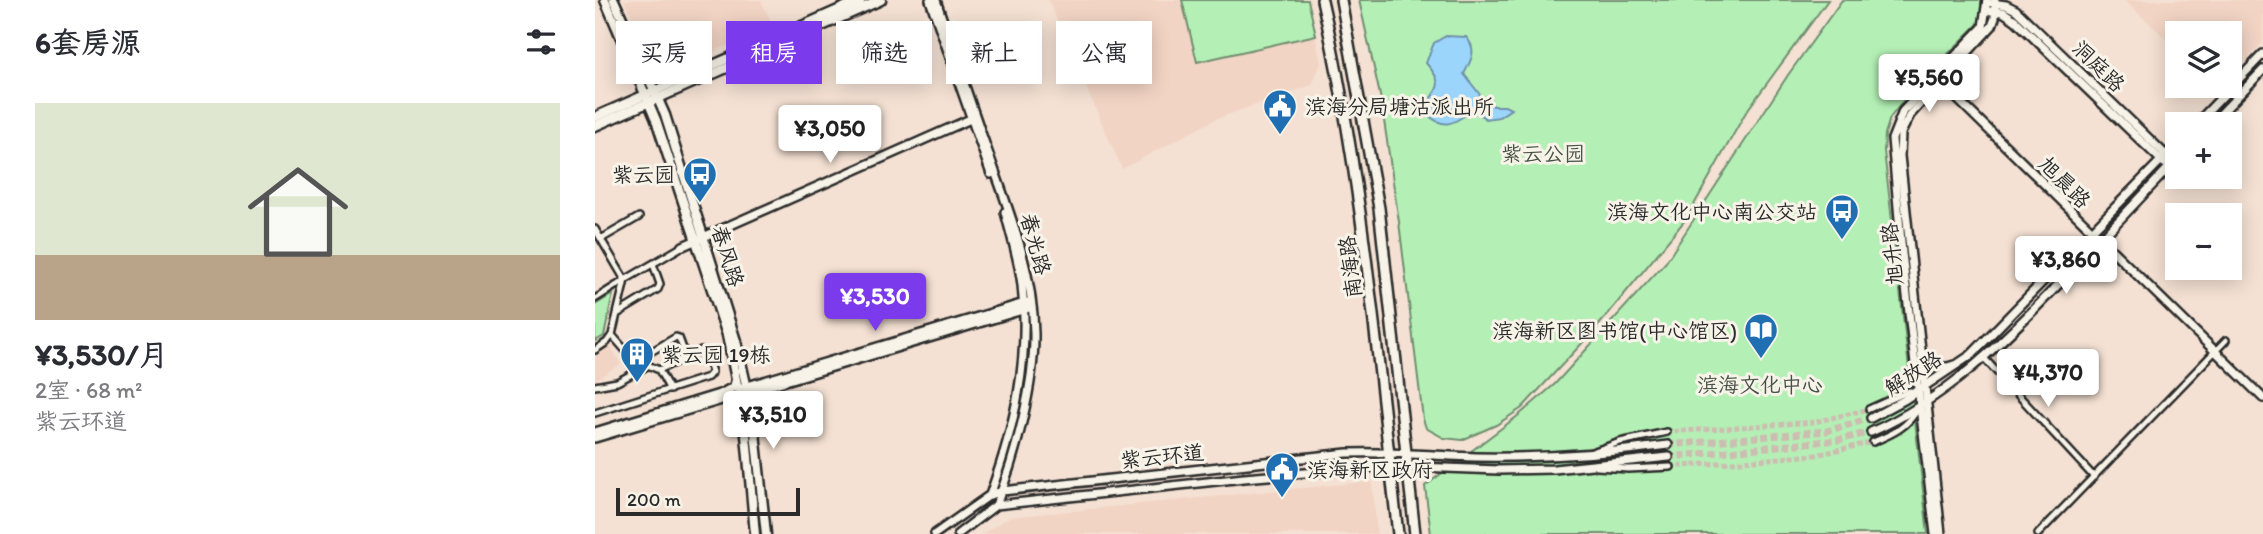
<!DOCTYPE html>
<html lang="zh">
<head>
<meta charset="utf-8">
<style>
  :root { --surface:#fff; --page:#f7f7f7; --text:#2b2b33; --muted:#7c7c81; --accent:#7c3aed }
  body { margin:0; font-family:Itim,"LXGW WenKai TC",sans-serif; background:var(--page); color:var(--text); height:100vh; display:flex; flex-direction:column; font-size:26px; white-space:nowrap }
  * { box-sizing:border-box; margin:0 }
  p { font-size:23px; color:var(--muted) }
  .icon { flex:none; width:38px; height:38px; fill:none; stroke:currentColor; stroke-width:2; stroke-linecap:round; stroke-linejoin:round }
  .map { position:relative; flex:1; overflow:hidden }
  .drawer { display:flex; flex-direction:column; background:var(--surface); width:595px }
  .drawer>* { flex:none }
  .guide { position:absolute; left:21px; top:21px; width:665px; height:63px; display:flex; gap:14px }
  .buttons { position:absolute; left:1570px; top:21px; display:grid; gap:14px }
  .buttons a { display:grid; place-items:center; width:77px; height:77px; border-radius:0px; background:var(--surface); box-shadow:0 4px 18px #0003; font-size:35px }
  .scale { position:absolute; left:21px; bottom:18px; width:184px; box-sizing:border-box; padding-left:7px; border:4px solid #2b2b2b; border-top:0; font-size:19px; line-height:24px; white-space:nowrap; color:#2b2b2b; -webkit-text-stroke:5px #f7f3e8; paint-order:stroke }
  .price { position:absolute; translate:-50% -60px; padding:0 16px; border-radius:7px; background:#fff; color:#222; font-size:23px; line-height:46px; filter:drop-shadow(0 2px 4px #0008) }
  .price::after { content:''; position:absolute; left:50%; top:42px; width:21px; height:16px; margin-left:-10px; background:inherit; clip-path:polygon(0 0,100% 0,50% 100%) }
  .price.selected { background:var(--accent); color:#fff }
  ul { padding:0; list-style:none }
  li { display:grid; align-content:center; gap:14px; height:371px; padding:0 35px }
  li span { display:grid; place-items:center; height:217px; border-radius:0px; color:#555 }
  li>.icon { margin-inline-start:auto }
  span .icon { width:126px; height:126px; fill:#fffc; stroke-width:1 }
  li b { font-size:30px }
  h2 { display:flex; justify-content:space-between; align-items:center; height:84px; padding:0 35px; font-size:30px }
  .chip { padding:0 24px; border-radius:0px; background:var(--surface); box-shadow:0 4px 18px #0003; font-size:24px; line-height:63px }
  .chip.selected { background:var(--accent); color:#fff }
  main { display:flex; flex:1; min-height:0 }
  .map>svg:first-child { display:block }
  .built { fill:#f2d4c4 }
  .green { fill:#b4f0b5; stroke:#708e70; stroke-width:2 }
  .water { fill:#9cd5fc; stroke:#6f91a8; stroke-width:2 }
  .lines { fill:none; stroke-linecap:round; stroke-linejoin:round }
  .minor-tunnel { stroke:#ccbdb1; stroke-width:5; stroke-dasharray:5 2.5; stroke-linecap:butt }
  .tertiary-tunnel { stroke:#ccbdb1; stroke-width:7; stroke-dasharray:7 3.5; stroke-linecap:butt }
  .minor-casing { stroke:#2b2b2b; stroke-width:10 }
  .tertiary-casing { stroke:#2b2b2b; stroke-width:12 }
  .secondary-casing { stroke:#2b2b2b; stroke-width:13 }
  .trunk-casing { stroke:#2b2b2b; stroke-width:14 }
  .minor { stroke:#f7f3e8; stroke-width:5 }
  .tertiary { stroke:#f7f3e8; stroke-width:7 }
  .secondary { stroke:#f7f3e8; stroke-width:8 }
  .trunk { stroke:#f7f3e8; stroke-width:9 }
  .labels { text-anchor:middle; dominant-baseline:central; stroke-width:6; stroke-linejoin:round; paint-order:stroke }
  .street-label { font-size:21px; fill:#2b2b2b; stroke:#f7f3e8 }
  .poi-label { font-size:21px; fill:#2b2b2b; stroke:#f7f3e8; text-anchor:start }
  .park-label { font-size:21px; fill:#465247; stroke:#f7f3e8 }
</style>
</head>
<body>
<main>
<section class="drawer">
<h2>6套房源<svg class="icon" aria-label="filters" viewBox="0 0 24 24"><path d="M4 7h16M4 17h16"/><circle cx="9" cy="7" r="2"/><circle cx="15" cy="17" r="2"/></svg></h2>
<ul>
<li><span style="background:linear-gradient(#dfe7d0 70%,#b9a48a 0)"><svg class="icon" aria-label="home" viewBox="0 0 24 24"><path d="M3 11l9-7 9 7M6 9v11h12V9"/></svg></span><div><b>¥3,530/月</b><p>2室 · 68 m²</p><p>紫云环道</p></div></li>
</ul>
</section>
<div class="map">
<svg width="1668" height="534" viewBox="0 0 1668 534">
  <rect width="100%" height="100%" fill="#f4e1d3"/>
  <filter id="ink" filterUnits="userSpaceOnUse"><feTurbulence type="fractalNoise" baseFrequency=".0143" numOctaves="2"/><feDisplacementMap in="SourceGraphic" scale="14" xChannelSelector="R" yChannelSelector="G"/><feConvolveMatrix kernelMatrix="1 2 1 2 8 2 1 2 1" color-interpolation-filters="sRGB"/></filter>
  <g filter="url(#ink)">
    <!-- built -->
    <path class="built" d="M29,0H166L178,26L63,75Z
      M453,0H712L726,63L717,85L621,119L527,169Z
      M1529,0H1668V42L1635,79L1634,33H1582V49Z
      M15,345L26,364L0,380V354Z
      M777,481L782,534H387L414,517Z"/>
    <!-- green -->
    <path class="green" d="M587,0H713L721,35L602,62Z
      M764,0H1233L1151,112L1091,219L1004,325L927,408L901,425L867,440L849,438L831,428L828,419L804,222L786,100Z
      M1247,0H1386V21L1316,91L1295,118L1290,134L1289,151L1333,534H836L830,486L924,415L960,384L1071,262L1193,75Z
      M18,294L9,336L0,341V305Z"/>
    <!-- water -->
    <path class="water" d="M851,36L871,37C883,50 876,60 869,74L886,96L895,99L898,106H910L916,109L904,117L891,119C888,117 885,114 881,113C867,109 858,137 833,115C830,87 858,94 831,63L839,43Z"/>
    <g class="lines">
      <!-- minor-tunnel -->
      <path class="minor-tunnel" d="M1072,432L1220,422L1274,409
        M1076,467L1221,455L1278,442"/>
      <!-- tertiary-tunnel -->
      <path class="tertiary-tunnel" d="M1073,445L1232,431L1276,418
        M1074,457L1243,440L1276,432"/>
      <!-- minor casing -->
      <g class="minor-casing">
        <path id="minor" d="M0,229L30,280L0,299
          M6,239L44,217
          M22,314L63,289L65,284L58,264
          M0,350L12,342L17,335L30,280L88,246
          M1389,358L1499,477
          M42,360L81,337L84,338L91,357
          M64,370L75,390
          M0,386L22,382L54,365
          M1274,409L1314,391H1323
          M0,413L113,377L117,372L110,352L106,350L64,370L37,358L17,335
          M1278,442C1298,434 1313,427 1324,407
          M997,452L1025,442L1072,432
          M1002,467L1033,469L1076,467
          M1443,534L1631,340"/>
      </g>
      <!-- tertiary casing -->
      <g class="tertiary-casing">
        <path id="tertiary" d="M335,0L396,174
          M341,0C358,51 375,102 393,152C414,211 438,270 439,333C440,382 420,459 401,505
          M1397,3L1411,5L1421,10L1573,157
          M1396,11L1408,12L1420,20L1569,163
          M1343,80L1668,398
          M1601,124L1668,54
          M1616,124L1668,70
          M88,246L380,117
          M1328,353C1335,365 1345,371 1359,365
          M149,387L433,302
          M1276,418L1309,400L1376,355L1582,144
          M0,432L134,391
          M1276,432C1349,400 1406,344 1460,288C1501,245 1541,202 1582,159
          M0,438L434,308
          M395,495C420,426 435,359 427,285C424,260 416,236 410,212
          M340,534L395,495L407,491L752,453C796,451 838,456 881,457C945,458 1009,454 1073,445
          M363,534L401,505L649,478L795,466L904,470L959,469L1074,457
          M1340,534L1307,253L1297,139L1308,111L1388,27L1392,0
          M1346,534L1305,156L1306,133L1315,115L1397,26L1400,18V0"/>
      </g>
      <!-- secondary casing -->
      <g class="secondary-casing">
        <path id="secondary" d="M10,0L61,120L132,335L150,424L160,534
          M19,0L70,115L141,341L158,414L171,534
          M0,117L266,0
          M0,126L286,0
          M130,392L139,387L141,380"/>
      </g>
      <!-- trunk casing -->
      <g class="trunk-casing">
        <path id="trunk" d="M727,0C767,176 782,355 803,534
          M746,0L784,208L820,534"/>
      </g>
      <!-- minor -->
      <use href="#minor" class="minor"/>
      <!-- tertiary -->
      <use href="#tertiary" class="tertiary"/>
      <!-- secondary -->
      <use href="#secondary" class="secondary"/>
      <!-- trunk -->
      <use href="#trunk" class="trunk"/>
    </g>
  </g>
  <!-- icons -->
  <defs>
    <g id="civic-pin" transform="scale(1.75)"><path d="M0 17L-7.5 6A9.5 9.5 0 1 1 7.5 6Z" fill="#1f6fb2" stroke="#f7f3e8"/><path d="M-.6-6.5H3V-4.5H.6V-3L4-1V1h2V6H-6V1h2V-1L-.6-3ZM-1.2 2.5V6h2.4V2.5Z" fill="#fff"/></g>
    <g id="bus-pin" transform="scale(1.75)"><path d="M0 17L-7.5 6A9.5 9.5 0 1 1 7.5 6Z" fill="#1f6fb2" stroke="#f7f3e8"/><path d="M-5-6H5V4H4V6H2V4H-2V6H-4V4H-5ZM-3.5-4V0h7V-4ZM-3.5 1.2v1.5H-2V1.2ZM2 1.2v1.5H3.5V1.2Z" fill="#fff"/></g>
    <g id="library-pin" transform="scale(1.75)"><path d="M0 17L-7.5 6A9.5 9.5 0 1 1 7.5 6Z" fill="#1f6fb2" stroke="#f7f3e8"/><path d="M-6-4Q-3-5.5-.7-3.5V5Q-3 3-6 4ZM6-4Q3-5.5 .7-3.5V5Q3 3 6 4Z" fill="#fff"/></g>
    <g id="building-pin" transform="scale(1.75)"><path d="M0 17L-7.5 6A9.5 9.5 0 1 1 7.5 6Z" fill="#1f6fb2" stroke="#f7f3e8"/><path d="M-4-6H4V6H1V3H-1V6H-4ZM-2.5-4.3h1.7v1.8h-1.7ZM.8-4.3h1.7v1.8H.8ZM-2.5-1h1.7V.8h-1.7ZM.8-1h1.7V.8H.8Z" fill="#fff"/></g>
  </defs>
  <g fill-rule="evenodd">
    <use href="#civic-pin" x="685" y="106"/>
    <use href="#bus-pin" x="105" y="174"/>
    <use href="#bus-pin" x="1247" y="211"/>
    <use href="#library-pin" x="1166" y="330"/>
    <use href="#building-pin" x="42" y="354"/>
    <use href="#civic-pin" x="687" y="469"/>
  </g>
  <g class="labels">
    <!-- street labels -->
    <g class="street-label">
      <text transform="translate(1504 66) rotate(44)">洞庭路</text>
      <text transform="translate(1470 182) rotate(45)">旭晨路</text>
      <text transform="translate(441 244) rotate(75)">春光路</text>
      <text transform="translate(1297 254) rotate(-96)">旭升路</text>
      <text transform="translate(133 256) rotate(73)">春风路</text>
      <text transform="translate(755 267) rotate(-97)">南海路</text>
      <text transform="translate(1318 373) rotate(-33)">解放路</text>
      <text transform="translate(567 456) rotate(-6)">紫云环道</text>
    </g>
    <!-- poi labels -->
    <g class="poi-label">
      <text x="710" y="106">滨海分局塘沽派出所</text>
      <text x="80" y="174" text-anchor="end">紫云园</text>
      <text x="1222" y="211" text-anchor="end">滨海文化中心南公交站</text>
      <text x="1142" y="330" text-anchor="end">滨海新区图书馆(中心馆区)</text>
      <text x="66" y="354">紫云园 19栋</text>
      <text x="712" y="469">滨海新区政府</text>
    </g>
    <!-- park labels -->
    <g class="park-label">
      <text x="948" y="153">紫云公园</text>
      <text x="1165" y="384">滨海文化中心</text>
    </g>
  </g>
</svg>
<div class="buttons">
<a><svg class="icon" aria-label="layers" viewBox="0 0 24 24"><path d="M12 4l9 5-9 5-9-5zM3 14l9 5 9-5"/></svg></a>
<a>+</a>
<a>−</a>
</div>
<div class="scale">200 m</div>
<b class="price" style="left:1334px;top:114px">¥5,560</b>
<b class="price" style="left:235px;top:165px">¥3,050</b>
<b class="price" style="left:1471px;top:296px">¥3,860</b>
<b class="price selected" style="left:280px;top:333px">¥3,530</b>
<b class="price" style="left:1453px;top:409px">¥4,370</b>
<b class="price" style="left:178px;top:451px">¥3,510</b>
<div class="guide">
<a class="chip">买房</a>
<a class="chip selected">租房</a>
<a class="chip">筛选</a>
<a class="chip">新上</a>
<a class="chip">公寓</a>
</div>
</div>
</main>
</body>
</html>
